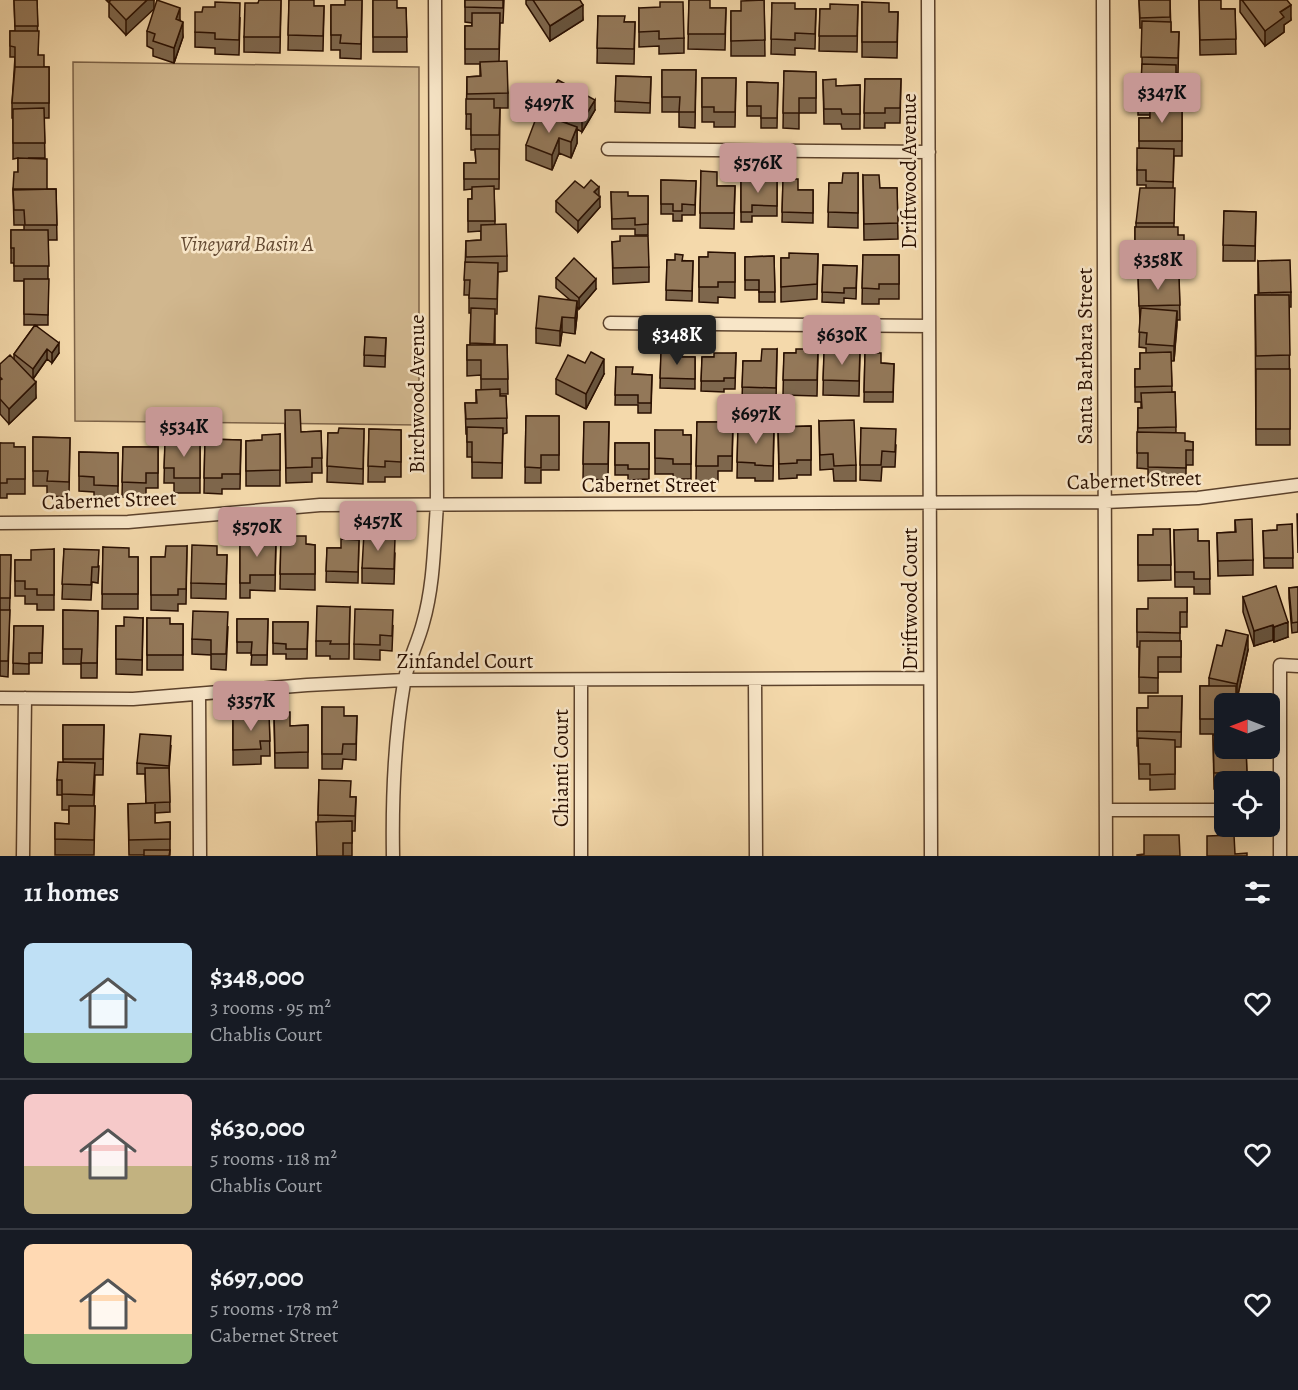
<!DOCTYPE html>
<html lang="en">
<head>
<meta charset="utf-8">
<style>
  :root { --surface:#171b24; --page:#20242c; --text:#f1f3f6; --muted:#9ea1a6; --line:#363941; --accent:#c59692 }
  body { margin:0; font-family:Alegreya,serif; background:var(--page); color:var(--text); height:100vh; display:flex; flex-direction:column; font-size:22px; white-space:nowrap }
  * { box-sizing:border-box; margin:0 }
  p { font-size:20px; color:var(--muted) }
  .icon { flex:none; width:33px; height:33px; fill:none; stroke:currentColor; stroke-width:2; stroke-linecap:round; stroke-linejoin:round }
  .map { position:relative; height:856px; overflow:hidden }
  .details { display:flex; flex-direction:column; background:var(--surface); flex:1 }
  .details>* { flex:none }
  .needle { width:39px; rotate:270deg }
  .controls { position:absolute; left:1214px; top:693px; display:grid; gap:12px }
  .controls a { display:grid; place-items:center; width:66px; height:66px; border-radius:9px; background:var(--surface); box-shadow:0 6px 24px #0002; font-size:30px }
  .price { position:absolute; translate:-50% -51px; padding:0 14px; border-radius:6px; background:var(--accent); color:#111; font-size:20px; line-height:39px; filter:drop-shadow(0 2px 3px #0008) }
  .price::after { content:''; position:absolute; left:50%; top:36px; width:18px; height:14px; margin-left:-9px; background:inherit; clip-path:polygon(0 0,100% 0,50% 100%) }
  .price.selected { background:#222; color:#fff }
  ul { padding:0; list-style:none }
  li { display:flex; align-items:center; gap:18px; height:150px; padding:0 24px }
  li+li { border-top:2px solid var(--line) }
  li span { display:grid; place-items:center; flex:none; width:168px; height:120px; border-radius:9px; color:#555 }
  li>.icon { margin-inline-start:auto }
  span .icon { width:72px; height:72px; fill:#fffc; stroke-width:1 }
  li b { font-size:26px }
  h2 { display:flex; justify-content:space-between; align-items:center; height:72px; padding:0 24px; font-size:26px }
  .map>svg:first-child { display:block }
  .green { fill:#d1b78e; stroke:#7d6348; stroke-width:1.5 }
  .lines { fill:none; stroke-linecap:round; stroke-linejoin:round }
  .minor-casing { stroke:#5c422c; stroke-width:15 }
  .minor { stroke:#f8e6c8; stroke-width:12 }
  .wall { fill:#7e674d; stroke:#290f01; stroke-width:1.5 }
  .shaded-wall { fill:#67543e; stroke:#290f01; stroke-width:1.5 }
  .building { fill:#937859; stroke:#290f01; stroke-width:1.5 }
  .labels { text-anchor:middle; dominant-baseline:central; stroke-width:5; stroke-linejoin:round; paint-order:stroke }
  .street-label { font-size:21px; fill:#290f01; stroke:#f8e6c8 }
  .park-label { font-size:21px; font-style:italic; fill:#644a32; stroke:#f8e6c8 }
</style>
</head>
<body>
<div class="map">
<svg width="1298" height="856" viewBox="0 0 1298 856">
  <rect width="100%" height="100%" fill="#f4d9ab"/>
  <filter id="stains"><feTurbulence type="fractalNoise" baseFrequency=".00333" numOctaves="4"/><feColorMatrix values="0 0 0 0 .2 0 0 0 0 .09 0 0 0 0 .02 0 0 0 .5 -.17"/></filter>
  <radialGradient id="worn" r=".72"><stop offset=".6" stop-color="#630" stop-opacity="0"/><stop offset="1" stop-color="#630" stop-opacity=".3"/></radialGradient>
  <!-- green -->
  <path class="green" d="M73,62L419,67V425L75,421Z"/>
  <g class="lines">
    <!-- minor casing -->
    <g class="minor-casing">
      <path id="minor" d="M928,0L931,856
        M1103,0L1106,856
        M608,149L929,152
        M610,323L929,326
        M0,523L128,522L320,505L1105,502L1198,498L1298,485
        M755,679L756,856
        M581,680V856
        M199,694L200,856
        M0,698L133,699L307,685L404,680L930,678
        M1106,810H1224
        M23,856L25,698
        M393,856C392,798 394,741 404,683C407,663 418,643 423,623C434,585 434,544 437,505L435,0
        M1280,856V665L1298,666"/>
    </g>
    <!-- minor -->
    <use href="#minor" class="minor"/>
  </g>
  <!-- wall -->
  <path class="wall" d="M14,0H37L38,55L44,67H49V118H44L45,158H29L47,189H56L57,240H48V325H36L59,353L52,363L47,359L33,379L36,398L9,424L0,414V364L14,359V354L35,325H24V281H14V263H11V230H24V225H14L13,189L18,172V158L13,159V118H12V103L15,57H10V31H15Z
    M106,0H154L126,35L109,17V3Z
    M281,0L280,53L244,52V37L258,3Z
    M289,0L314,6H324L323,51L288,50Z
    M362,0L361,59L340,58V50H331V5H345Z
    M373,0L397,8H406L407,52H373Z
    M465,0H504L503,23H500L499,62L508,93V108H496H500L499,189H494L495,224L507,256V271L498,272L497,314H495V345H507L508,394H500V396H506L507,433L503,434L502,478H472V457H467V434H466L465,403H476V390H481V375L467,376V345H470L471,313H469V295H464L466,241L481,240V231L468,232V199H472V189L464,190V163H476L475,150H471V129H466L467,77L480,76V64H465V26H472V23L465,22Z
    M526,0H580L583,20L550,41L526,4Z
    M689,0L710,8H726L725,50L688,49Z
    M764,0L765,56H731V11H741Z
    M1139,0H1170L1171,32H1179L1178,74L1176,73V105H1182V156H1174L1173,188L1174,227L1184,249H1192V277H1152V278L1179,277L1180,320H1177L1174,361H1171L1172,392H1175L1176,433L1185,441L1193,442V465H1186V483L1148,482V469L1137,468L1138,408H1141V402H1135V369H1140V353H1146V348L1139,347L1140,322L1138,274H1146V264H1135V227H1136V223L1146,188V185H1137V170L1139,148V118H1150V115H1138V82H1141L1142,73V28H1140Z
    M1199,0L1221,9H1235L1236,54L1200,55Z
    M1240,0H1287L1291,20L1284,25V32L1265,46L1240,12Z
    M862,2L889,12H898L897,58L862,57Z
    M772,3L795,9H816L815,49L795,48V55L771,54Z
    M858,5L857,52L819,51L820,9H830Z
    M639,8L684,38V53L659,54V46L639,47Z
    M598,16L625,22H635L634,64L597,63Z
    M240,18L239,55L215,54V48L195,47V32Z
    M180,20L183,37L174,63L153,56V49L147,46V31Z
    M662,70H696L695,128L679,127V112H662Z
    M784,71L816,72V113H799V129L783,128Z
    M616,76L651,77L650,113L615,112Z
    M702,78H736L735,127H714V122H702Z
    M865,79H901L900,123H885V128H864Z
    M823,80L836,86L860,85V129H842L841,124H824Z
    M747,82L778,83L777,128H761V116H747Z
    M550,93L595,110L582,132L577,129V143L571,158L559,153L552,170L526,160V145L570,125L555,116V106L550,103Z
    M701,171L717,186H735L734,229L700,228Z
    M858,173V228L828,227L829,183H842Z
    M863,175L880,188H897L898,239L864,240Z
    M783,179L798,190H813V223L782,222Z
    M661,180L696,181L695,215H682V221H673V214H661Z
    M741,181H777V216H752V222H741Z
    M584,188L600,207L578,232L556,212V201Z
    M611,192L628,196H648V235H635V229H612Z
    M1224,211L1256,212L1255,261H1223Z
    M612,242L649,267V282L613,284Z
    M735,253V298L718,297V303L699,302V257H708Z
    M818,254L817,299L781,302V258H789Z
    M863,255H899V299H879V304H862Z
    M774,256L775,302H759V290H745V257Z
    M667,260L693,261L692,301L666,300Z
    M1258,261L1291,292V307H1289L1290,445H1256L1255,295H1258Z
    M823,265L857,266L856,299L844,298V303L822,302Z
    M556,278L596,289L579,309L577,307V316L575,334L562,332L560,346L536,343V328L570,300L556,288Z
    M365,337L386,338L385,367L364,366Z
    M777,349L776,403H742L743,361H761Z
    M818,349L817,396L783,395L784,353H796Z
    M860,350L859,396L823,395L824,353Z
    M661,352L682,357H695V389L660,388Z
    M736,353L735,389H724V392L701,391L702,357H714Z
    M865,353L881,363L894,364L893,402H864Z
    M616,367L633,374L652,375L651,413H638V405H615Z
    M604,374L586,409L556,394V379Z
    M526,416H559V470H541V483H525Z
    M819,421L856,465V481H834L833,469L820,470Z
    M584,422H609L608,480L583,479Z
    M697,422H733L732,471H718V482L696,481Z
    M285,425L301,432L321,431L322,473H312V482L286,483Z
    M738,426H774L773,481H755V478H737Z
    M811,426V475H797V478L779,479L778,427Z
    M861,428L896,445L895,467H882L881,481L860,480Z
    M364,429L363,484L327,482L328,433H338Z
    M369,429L401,430V477H385V482H368Z
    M655,430L683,435H691V479H673V474H655Z
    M280,434V486H246V441L262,440Z
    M33,437L70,438L69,497L47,496V486H33Z
    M200,437V493H174V483H164L165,442L185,443Z
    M205,439L241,440L240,489H222V494L204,493Z
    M0,443L14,447H25V494H7V498H0Z
    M615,443H649V479L628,480V475H615Z
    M123,447H158V488H146V498L122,497Z
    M79,452L118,453V501H94V492L79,491Z
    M1235,520L1253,560V575L1218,576L1217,533L1235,532Z
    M1292,524L1293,568H1264L1263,531L1277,530Z
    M1170,529L1171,580L1138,581V535H1153Z
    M1174,530L1198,541H1209L1210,594H1194V587H1175Z
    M281,536L306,544L315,545V590L280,589Z
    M379,538L395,553L394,584L362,583V568Z
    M240,539H276L275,591L250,590V598H240Z
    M359,540L358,583L326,582L327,548H341Z
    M187,546L186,604H178V611L151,610V557H165Z
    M103,547L129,557H138V609H102Z
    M54,549V610H37V604H25V596H15V560H31Z
    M64,549L99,566L98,583L92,582L91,600L62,599Z
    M0,555H11L8,677L0,676Z
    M217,555H227L226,599L191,598V583Z
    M1298,587V632L1292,633L1289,598V588Z
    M1243,597L1288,637L1274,642L1273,640L1254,646L1243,612Z
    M1187,598V627H1180V641H1181V672H1158V693H1139V647H1137V609H1148Z
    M350,607L349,659H330V656H316V641Z
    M63,610L98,611L97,678H81V664H63Z
    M143,618L142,675L116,674V626H124Z
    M147,618L170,624H183V670H147Z
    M237,619H268L267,665H251L252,653H237Z
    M273,622H308L307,659H286V654H273Z
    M14,626H43L42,663H29V674H13Z
    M393,626L392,651L380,650V660L354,659V644Z
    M228,627L226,670L211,669V655L192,654V639Z
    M1248,650L1237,699L1224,704V734H1200V686H1209V678Z
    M1182,696L1181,747H1175V789L1150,790V779H1139L1138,746H1137V708H1148Z
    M322,707L344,716H357L356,760L343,759L342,769H322Z
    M269,713L270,756H261V764L233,765V718H253Z
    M274,713L290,726L308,725V768H275Z
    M63,725H104L103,775H95L94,806H95L94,855H55V823L69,824V810H62V795H57V780L63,762Z
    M1213,735L1246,748L1247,782H1224V788L1214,789Z
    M171,746L169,770L170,812L155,813V823L170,822V855H129L128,804H146L145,774H137V763Z
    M319,780L351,797H356L355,831H352V856H317Z"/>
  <!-- shaded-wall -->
  <path class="shaded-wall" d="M147,0H154V9L126,35V20Z
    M583,5V20L550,41V26Z
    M1291,5V20L1284,25V32L1265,46V31L1280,12Z
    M180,8V23L176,19Z
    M183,22V37L174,63V48Z
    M595,100V110L582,132V121Z
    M577,127V143L571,158V142Z
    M559,138V153L552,170V155Z
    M599,187V198L594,192Z
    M600,197V207L578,232V221Z
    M596,279V289L579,309V298Z
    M577,301V316L575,334V318Z
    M1177,311V326L1174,361V346Z
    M562,317V332L560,346V331Z
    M59,343V353L52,363V353Z
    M47,349V359L33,379V369Z
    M604,359V374L586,409V394Z
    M36,382V398L9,424V409Z
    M1288,622V637L1274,642V627Z
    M1273,625V640L1254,646V631Z
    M1248,635V650L1237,699V684Z"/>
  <!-- building -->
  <path class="building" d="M14,0H37L38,26H15Z
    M111,0H147L126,20L109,2Z
    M157,0L180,8L176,19L183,22L174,48L153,41L155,34L147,31Z
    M259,0H281L280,37H244L245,3H258Z
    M289,0H314V6H324L323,36L288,35Z
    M345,0H362L361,44L340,43L341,35H331V5H345Z
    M373,0H397V8H406L407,37H373Z
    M465,0H503V8L465,7Z
    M533,0H580L583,5L550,26Z
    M689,0H710V8H726L725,34H688Z
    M764,0L765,40L731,41V11H741V1Z
    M1139,0H1170V17L1140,18Z
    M1199,0H1221V9H1235L1236,39L1200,40Z
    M1242,0H1287L1291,5L1280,12L1284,17L1265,31Z
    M215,2L240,3L239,40L215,39V33L195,32V12H202L203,7H215Z
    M660,2H683L684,38L659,39V31L639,32V8L660,7Z
    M862,2L889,3V12H898L897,42H862Z
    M772,3H795V9H816L815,34L795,33V40L771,39Z
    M830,4L858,5L857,36H819L820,9H830Z
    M472,13H500L499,49H465V26H472Z
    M598,16H625L624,22H635L634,49L597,48Z
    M1142,21L1171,22V32H1179L1178,58L1141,57Z
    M10,31H39L38,55H44V67H15V47L10,46Z
    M507,61L508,93L467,94V77L481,76L480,62Z
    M1142,64L1176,65V100H1138V82H1141Z
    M15,67H49V103H12Z
    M662,70H696L695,112H679L680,97H662Z
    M784,71L816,72V98H799V113H783Z
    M616,76L651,77L650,103L615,101Z
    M702,78H736L735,112H714V107H702Z
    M836,79V86L860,85V114H842L841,109H824L823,80Z
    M865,79H901L900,108H885V113H864Z
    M558,80L595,100L582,121L555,106L559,98L550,93Z
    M747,82L778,83L777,118H761V106H747Z
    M466,99H494V108H500L499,135H471V114H466Z
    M1150,105H1182V141H1139V118H1150Z
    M44,108L45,143H13V109Z
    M538,113L577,127L571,142L559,138L552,155L526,145Z
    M1137,148L1174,149L1173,182L1146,181V170H1137Z
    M475,149H499V179H464V163H476Z
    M18,158L47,159V189H13L14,172H18Z
    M701,171L717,172V186H735L734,213H700Z
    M843,173H858V213L828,212L829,183H842Z
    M863,175H879L880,188H897L898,223L864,224Z
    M783,179H798V190H813V213L782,212Z
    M591,180L599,187L594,192L600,197L578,221L556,201L575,181L584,188Z
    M661,180L696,181L695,205L682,204V211H673V204H661Z
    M741,181H777V206L752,205V212H741Z
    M494,186L495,221H468V199H472V187Z
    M1140,188H1175L1174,223H1136Z
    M56,189L57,225H25L24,210H14L13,190Z
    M611,192H628V196H648V224L635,225V218L612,219Z
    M1224,211L1256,212L1255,246L1223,245Z
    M506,224L507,256L466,257V241L481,240V225Z
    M1135,227H1178V235H1184V249H1192V262H1146V249H1135Z
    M11,230H48L49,266H14V248H11Z
    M620,236H648L649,267L613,268L612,242L620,241Z
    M708,252L735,253V282H718V287H699V257H708Z
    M789,253L818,254L817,284L781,287V258H789Z
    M675,254L683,255L682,261H693L692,291L666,290L667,260H675Z
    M863,255H899V284H879V289L862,288Z
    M774,256L775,292H759V280H745V257Z
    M574,258L596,279L579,298L556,278Z
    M1290,260L1291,292L1259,293L1258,261Z
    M465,262L498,263L497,299L469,298L470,280H464Z
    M823,265L857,266L856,288H844V293L822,292Z
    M1138,274H1152V278L1179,277L1180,305L1139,306Z
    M24,279H49L48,315L24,314Z
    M1255,295H1289L1290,355L1256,356Z
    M539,296L577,301L575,318L562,317L560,331L536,328Z
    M471,308L495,309L494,344L470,343Z
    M1141,308L1177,311L1174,346L1146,344L1147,333L1139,332Z
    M35,325L59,343L52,353L47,349L33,369L14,354Z
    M365,337L386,338L385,356L364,355Z
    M467,345H507L508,379H481V360H467Z
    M762,349H777L776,388L742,387L743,361H761Z
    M796,349H818L817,380H783L784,353H796Z
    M860,350L859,381L823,380L824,353Z
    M591,352L604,359L586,394L556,379L568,355L585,363Z
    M661,352L682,353V357H695V379L660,378Z
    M1171,352L1172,386L1135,387V369H1140V353Z
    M714,353H736L735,378H724V381H701L702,357H714Z
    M865,353H881V363L894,364L893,392H864Z
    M10,355L36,382L9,409L0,399V380L2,379L0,377V364Z
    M616,367H633L632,374L652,375L651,403H638V395H615Z
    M1256,369H1290V429H1256Z
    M500,389V396H506L507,418L466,419L465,403H477L476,390Z
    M1175,392L1176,427L1138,428V408H1142L1141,393Z
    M285,410H300L301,432L321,431L322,458H312V467L286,468Z
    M526,416H559V455H541V468L525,467Z
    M854,420L856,465L834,466L833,454L820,455L819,421Z
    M584,422H609L608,464H583Z
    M697,422H733L732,456H718V466H696Z
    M738,426H774L773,466L755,465V463L737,462Z
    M811,426V460H797V463L779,464L778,427Z
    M467,427L503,428L502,463L472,462V442H467Z
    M339,428L364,429L363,469L327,466L328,433H338Z
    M861,428L896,429L895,452L882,451L881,465H860Z
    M369,429L401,430V462L385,461V467L368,466Z
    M655,430H683V435H691V464H673V459L655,458Z
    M1137,432L1185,433V441L1193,442V450H1186V468L1148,467V453H1137Z
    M280,434V470L246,471V441L262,440V435Z
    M185,436L200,437V478H174V468H164L165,442L185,443Z
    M33,437L70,438L69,482L47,481L48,471H33Z
    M205,439L241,440L240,474H222V478H204Z
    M0,443H14V447H25V479H7V483H0Z
    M615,443H649V469H628V465H615Z
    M123,447H158V473H146V483L122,482Z
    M79,452L118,453V486L94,485V477L79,476Z
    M1297,514H1298V553Z
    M1252,519L1253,560L1218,561L1217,533L1236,532L1235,520Z
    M1292,524L1293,558H1264L1263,531L1277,530V525Z
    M1153,529H1170L1171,565H1138V535H1153Z
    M1198,529V541H1209L1210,579H1194V572H1175L1174,530Z
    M364,533H379V538H395L394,569L362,568Z
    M281,536H306V544L315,545V574H280Z
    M240,539H276L275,575H250V583H240Z
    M341,539L359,540L358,572L326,571L327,548H341Z
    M192,545L217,546V555H227L226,584L191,583Z
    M166,546H187L186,589H178V595H151V557H165Z
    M103,547L129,548V557H138V594H102Z
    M54,549V595H37V589H25V581H15V560H31V550Z
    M64,549L99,550L98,567H92L91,585L62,584Z
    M0,555H11L10,598H0Z
    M1276,586L1288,622L1274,627L1273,625L1254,631L1243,597Z
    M1298,587V622L1292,623L1289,588Z
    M1148,598H1187V612H1180V633L1137,632V609H1148Z
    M317,606L350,607L349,644H330L331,641H316Z
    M355,609L393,610L392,636L380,635V645L354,644Z
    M0,610H10L8,661H0Z
    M63,610L98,611L97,663H81L82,649H63Z
    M193,611L228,612L226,654H211V640L192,639Z
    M124,617L143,618L142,660L116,659V626H124Z
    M147,618H170V624H183V655H147Z
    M237,619H268L267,655H251L252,642H237Z
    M273,622H308L307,649H286V644L273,643Z
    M14,626H43L42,653H29V664L13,663Z
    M1226,630L1248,635L1237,684L1209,678L1217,645L1222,646Z
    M1140,641H1181V657H1158V678L1139,677Z
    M1200,686H1236V704H1224V719H1200Z
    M1148,696H1182L1181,732L1137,731V708H1148Z
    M322,707H344V716H357L356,744H343L342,754H322Z
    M290,712V726L308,725V752L275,753L274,713Z
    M269,713L270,741H260L261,749L233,750V718H253V714Z
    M63,725H104L103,759H63Z
    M140,734L171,736L169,766L137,763Z
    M1213,735H1224V748H1246L1247,772L1214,773Z
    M1138,738L1175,740V774L1150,775V764H1139Z
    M58,762L95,763L93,795L62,794V780H57Z
    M145,768H169L170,802L146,803Z
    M319,780L351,781L350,797H356L355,816L318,815Z
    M155,803V823L170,822V839L129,840L128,804Z
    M69,806H95L94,840L55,839V823L69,824Z
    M352,821V843H343V856H317L316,822Z
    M1144,835H1179L1180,856H1137V855L1144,854Z
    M1234,835L1235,854L1247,853V856H1207V836Z
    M144,850H170L169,856H144Z"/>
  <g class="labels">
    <!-- street labels -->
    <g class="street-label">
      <text transform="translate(909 171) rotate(-90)">Driftwood Avenue</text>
      <text transform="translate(1085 356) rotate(-90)">Santa Barbara Street</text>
      <text transform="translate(417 394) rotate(-90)">Birchwood Avenue</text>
      <text transform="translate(1134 480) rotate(-2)">Cabernet Street</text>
      <text x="649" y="485">Cabernet Street</text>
      <text transform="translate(109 500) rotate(-2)">Cabernet Street</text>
      <text transform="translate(910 599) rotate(-90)">Driftwood Court</text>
      <text x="465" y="661">Zinfandel Court</text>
      <text transform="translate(561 768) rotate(-90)">Chianti Court</text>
    </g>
    <!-- park labels -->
    <g class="park-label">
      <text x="247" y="244">Vineyard Basin A</text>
    </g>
  </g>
  <rect width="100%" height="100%" filter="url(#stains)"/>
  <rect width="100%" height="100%" fill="url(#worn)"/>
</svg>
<div class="controls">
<a><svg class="needle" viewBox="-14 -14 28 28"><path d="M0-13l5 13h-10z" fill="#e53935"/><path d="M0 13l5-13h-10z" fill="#9ea1a6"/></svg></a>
<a><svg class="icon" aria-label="locate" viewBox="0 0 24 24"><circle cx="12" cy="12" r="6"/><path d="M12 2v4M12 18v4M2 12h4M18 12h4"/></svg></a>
</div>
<b class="price" style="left:1162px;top:124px">$347K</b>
<b class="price" style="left:549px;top:134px">$497K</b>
<b class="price" style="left:758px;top:194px">$576K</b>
<b class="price" style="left:1158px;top:291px">$358K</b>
<b class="price selected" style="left:677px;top:366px">$348K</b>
<b class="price" style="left:842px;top:366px">$630K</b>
<b class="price" style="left:756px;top:445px">$697K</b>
<b class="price" style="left:184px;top:458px">$534K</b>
<b class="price" style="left:378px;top:552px">$457K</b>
<b class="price" style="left:257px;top:558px">$570K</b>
<b class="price" style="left:251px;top:732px">$357K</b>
</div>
<section class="details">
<h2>11 homes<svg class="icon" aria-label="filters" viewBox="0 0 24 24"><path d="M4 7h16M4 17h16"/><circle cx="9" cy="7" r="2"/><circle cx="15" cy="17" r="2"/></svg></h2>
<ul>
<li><span style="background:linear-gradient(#bfe0f5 75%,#8fb573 0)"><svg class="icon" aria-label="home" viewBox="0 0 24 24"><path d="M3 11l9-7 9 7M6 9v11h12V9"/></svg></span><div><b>$348,000</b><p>3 rooms · 95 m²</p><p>Chablis Court</p></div><svg class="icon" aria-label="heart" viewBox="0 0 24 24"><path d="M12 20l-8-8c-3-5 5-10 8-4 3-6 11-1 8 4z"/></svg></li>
<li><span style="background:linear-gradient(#f6c9c9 60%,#c2b280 0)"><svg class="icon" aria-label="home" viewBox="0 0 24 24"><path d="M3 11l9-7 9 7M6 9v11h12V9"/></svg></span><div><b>$630,000</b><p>5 rooms · 118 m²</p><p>Chablis Court</p></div><svg class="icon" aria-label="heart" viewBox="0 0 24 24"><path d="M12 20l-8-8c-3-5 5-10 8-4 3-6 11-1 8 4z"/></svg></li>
<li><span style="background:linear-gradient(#ffd9b3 75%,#8fb573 0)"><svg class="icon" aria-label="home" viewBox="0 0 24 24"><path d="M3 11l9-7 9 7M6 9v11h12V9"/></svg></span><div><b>$697,000</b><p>5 rooms · 178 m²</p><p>Cabernet Street</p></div><svg class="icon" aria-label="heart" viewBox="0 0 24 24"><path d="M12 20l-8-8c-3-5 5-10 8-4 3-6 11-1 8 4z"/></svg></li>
</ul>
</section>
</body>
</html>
